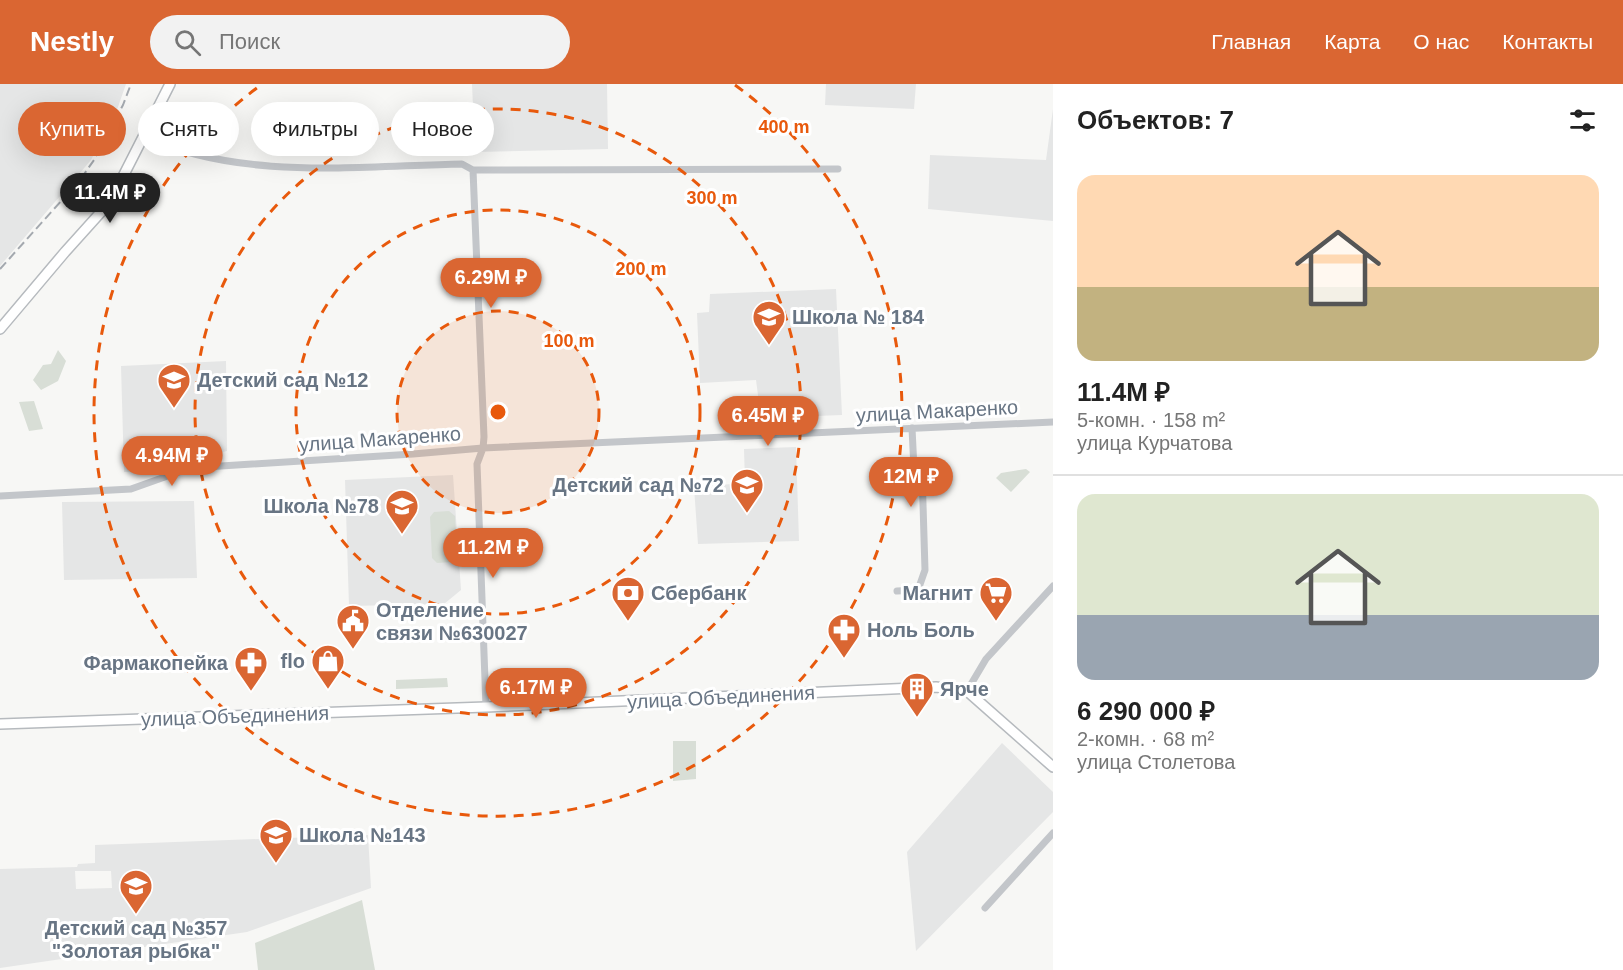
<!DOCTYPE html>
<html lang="ru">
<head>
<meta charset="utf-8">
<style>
  :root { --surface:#fff; --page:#f2f2f2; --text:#222; --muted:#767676; --line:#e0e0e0; --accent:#da6632 }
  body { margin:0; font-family:Helvetica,sans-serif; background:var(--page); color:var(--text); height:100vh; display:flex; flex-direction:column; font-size:22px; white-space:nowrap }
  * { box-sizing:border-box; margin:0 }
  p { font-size:20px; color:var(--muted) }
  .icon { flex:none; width:33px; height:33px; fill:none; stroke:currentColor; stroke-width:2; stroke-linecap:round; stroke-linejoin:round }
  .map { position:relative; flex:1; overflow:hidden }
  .side { display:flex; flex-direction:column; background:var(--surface); width:570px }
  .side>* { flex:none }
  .guide { position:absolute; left:18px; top:18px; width:570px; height:54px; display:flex; gap:12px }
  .price { position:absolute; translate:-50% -51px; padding:0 14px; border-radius:21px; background:var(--accent); color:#fff; font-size:20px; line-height:39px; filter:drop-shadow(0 2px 3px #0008) }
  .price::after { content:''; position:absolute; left:50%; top:36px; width:18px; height:14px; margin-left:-9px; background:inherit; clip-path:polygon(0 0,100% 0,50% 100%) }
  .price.on { background:#222; color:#fff }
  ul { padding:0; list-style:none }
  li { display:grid; align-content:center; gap:12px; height:318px; padding:0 24px }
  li+li { border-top:2px solid var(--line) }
  li span { display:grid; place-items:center; height:186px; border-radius:18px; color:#555 }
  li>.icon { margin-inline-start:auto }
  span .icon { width:108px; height:108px; fill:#fffc; stroke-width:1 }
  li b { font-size:26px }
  h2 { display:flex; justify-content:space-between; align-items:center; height:72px; padding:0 24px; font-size:26px }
  .tag { padding:0 21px; border-radius:27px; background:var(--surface); box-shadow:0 6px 24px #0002; font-size:21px; line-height:54px }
  .tag.on { background:var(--accent); color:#fff }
  header { display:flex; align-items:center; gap:36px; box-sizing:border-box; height:84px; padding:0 30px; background:var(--accent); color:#fff }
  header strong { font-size:28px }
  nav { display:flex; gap:33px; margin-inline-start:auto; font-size:21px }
  .search { width:420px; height:54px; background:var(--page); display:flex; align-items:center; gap:15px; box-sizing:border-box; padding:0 21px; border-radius:33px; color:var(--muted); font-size:22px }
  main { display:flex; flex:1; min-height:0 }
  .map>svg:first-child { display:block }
  .built { fill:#e5e6e6; fill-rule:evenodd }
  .green { fill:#d8ded6 }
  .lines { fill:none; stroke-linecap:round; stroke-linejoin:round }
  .secondary-casing { stroke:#b6babe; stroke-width:12 }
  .street { stroke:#c3c6ca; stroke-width:7 }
  .secondary { stroke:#fff; stroke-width:9 }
  .rail { stroke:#a4a9af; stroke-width:2; stroke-dasharray:9 4.5; stroke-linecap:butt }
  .ring { fill:none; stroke:#e8590c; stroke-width:3; stroke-dasharray:10 8 }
  .labels { text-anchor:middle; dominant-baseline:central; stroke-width:6; stroke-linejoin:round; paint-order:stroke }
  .poi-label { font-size:20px; font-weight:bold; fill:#687584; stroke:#fff; text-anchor:start }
  .street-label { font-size:20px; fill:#687584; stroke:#fff }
  .centre { fill:#e8590c; stroke:#fff; stroke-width:3 }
  .ring-label { font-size:18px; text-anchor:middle; font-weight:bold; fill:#e8590c; stroke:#fff; stroke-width:6; stroke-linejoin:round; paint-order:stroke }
</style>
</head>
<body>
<header>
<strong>Nestly</strong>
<div class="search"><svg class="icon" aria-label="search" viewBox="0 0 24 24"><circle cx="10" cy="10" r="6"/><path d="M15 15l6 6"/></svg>Поиск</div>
<nav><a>Главная</a><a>Карта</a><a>О нас</a><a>Контакты</a></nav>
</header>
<main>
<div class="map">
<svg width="1053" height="886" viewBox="0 0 1053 886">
  <rect width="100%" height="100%" fill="#f7f7f5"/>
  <!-- built -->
  <path class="built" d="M0,0H126L118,23L91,76L0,182Z
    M472,0H607L608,65L475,68Z
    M826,0H916L914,25L825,21Z
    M1053,25V137L928,125L930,71L1046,76Z
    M836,205L842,331L761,334L756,296L700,299L697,229L709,228L710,210Z
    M226,277L227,367L198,373L156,387L124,388L121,282Z
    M796,363L799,457L698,460L694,403L745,399L744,365Z
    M453,391L461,506L444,520L349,522L345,396Z
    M194,417L197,494L64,496L62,418Z
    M1002,659L1053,708V728L916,867L907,768Z
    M368,751L371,804L247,848L0,884V785L77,783L78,780L95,779V761ZM75,787H111L112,804L76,805Z"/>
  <!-- green -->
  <path class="green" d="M58,266L66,277L58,297L41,306L33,296L43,281L51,280Z
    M34,317L43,345L29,347L19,318Z
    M1026,385L1030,388L1011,408L996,394L1001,389Z
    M449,427L455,432L457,472L452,478L437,479L432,474L430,433L434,428Z
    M447,594L448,603L396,605V596Z
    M673,657H696V695L673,697Z
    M362,816L375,886H258L255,859Z"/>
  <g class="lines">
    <!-- secondary casing -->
    <g class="secondary-casing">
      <path id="secondary" d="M0,245L65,168L110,118L170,0
        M0,640L486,623L936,603L967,607L1053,683"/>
    </g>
    <!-- street -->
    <path class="street" d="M143,52C241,97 357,82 462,80L473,86L838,85
      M473,86L484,353L483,364L477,380L486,623
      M0,412L131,405L190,384L413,370L483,364L1053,338
      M897,507L918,506L925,486L922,387L916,388L914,385L912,344
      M967,607L986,575L1053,502
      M985,824L1053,749"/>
    <!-- secondary -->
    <use href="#secondary" class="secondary"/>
    <!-- rail -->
    <path class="rail" d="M0,185L80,96L94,76L123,21L131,0"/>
  </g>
  <!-- distance rings -->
  <circle cx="498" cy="328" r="101" fill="#e8590c" fill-opacity=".12"/>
  <g class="ring">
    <circle cx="498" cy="328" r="101"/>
    <circle cx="498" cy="328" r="202"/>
    <circle cx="498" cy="328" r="303"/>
    <path d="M735 1A404 404 0 1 1 261 1"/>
  </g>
  <!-- icons -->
  <defs>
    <g id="school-pin" transform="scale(1.725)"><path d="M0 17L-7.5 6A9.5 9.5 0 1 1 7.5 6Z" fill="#da6632" stroke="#fff"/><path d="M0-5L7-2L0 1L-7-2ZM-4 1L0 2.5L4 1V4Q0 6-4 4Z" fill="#fff"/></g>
    <g id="bank-pin" transform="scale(1.725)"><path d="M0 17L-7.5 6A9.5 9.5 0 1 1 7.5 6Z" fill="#da6632" stroke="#fff"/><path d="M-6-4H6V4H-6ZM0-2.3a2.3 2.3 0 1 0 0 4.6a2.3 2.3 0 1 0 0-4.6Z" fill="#fff"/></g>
    <g id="supermarket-pin" transform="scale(1.725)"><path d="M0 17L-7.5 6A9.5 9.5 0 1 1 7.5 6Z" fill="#da6632" stroke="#fff"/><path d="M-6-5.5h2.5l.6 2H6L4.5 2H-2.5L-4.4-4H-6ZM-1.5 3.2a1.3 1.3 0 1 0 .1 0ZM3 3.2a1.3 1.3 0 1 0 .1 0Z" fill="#fff"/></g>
    <g id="civic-pin" transform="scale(1.725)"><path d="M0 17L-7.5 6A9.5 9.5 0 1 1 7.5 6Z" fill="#da6632" stroke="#fff"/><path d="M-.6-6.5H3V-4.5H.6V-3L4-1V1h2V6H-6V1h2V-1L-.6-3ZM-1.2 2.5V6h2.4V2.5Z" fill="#fff"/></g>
    <g id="pharmacy-pin" transform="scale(1.725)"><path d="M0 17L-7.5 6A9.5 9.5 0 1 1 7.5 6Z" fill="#da6632" stroke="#fff"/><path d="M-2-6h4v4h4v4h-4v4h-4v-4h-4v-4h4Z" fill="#fff"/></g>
    <g id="shop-pin" transform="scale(1.725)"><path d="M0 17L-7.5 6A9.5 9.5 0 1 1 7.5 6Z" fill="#da6632" stroke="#fff"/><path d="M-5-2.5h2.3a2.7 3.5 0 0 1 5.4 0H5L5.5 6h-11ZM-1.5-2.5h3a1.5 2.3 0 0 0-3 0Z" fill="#fff"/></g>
    <g id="building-pin" transform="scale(1.725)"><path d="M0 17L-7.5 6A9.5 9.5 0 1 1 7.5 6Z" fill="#da6632" stroke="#fff"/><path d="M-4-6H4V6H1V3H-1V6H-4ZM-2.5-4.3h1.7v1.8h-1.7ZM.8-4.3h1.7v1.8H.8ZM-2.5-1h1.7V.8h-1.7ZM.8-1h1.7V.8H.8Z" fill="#fff"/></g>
  </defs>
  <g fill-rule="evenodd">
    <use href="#school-pin" x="769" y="233"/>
    <use href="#school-pin" x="174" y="296"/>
    <use href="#school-pin" x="747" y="401"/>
    <use href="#school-pin" x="402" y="422"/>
    <use href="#bank-pin" x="628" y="509"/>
    <use href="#supermarket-pin" x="996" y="509"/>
    <use href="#civic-pin" x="353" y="537"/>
    <use href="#pharmacy-pin" x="844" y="546"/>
    <use href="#shop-pin" x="328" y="577"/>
    <use href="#pharmacy-pin" x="251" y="579"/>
    <use href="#building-pin" x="917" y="605"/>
    <use href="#school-pin" x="276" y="751"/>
    <use href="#school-pin" x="136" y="802"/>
  </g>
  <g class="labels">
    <!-- poi labels -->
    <g class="poi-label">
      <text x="792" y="233">Школа № 184</text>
      <text x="197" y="296">Детский сад №12</text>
      <text x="724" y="401" text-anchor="end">Детский сад №72</text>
      <text x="379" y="422" text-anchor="end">Школа №78</text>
      <text x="651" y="509">Сбербанк</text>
      <text x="973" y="509" text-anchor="end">Магнит</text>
      <text x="376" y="526">Отделение<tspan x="376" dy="23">связи №630027</tspan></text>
      <text x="867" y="546">Ноль Боль</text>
      <text x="305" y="577" text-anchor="end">flo</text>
      <text x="228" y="579" text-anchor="end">Фармакопейка</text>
      <text x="940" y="605">Ярче</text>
      <text x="299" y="751">Школа №143</text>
      <text x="136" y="844" text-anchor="middle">Детский сад №357<tspan x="136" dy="23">"Золотая рыбка"</tspan></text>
    </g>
    <!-- street labels -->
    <g class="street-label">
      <text transform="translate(937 327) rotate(-3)">улица Макаренко</text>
      <text transform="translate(380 355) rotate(-4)">улица Макаренко</text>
      <text transform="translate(721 613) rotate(-3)">улица Объединения</text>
      <text transform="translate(235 632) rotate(-2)">улица Объединения</text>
    </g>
  </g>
  <circle cx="498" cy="328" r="9" class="centre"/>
  <g class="ring-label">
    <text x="784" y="49">400 m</text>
    <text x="712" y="120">300 m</text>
    <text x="641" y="191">200 m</text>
    <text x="569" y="263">100 m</text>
  </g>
</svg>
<b class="price on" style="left:110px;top:140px">11.4M ₽</b>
<b class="price" style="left:491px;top:225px">6.29M ₽</b>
<b class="price" style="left:768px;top:363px">6.45M ₽</b>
<b class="price" style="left:172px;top:403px">4.94M ₽</b>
<b class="price" style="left:911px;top:424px">12M ₽</b>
<b class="price" style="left:493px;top:495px">11.2M ₽</b>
<b class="price" style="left:536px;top:635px">6.17M ₽</b>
<div class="guide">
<a class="tag on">Купить</a>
<a class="tag">Снять</a>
<a class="tag">Фильтры</a>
<a class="tag">Новое</a>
</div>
</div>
<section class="side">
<h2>Объектов: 7<svg class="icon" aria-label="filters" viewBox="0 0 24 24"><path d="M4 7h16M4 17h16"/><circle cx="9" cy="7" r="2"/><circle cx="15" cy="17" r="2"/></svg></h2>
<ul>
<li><span style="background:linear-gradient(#ffd9b3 60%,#c2b280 0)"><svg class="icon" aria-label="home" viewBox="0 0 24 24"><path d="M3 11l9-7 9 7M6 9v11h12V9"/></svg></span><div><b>11.4M ₽</b><p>5-комн. · 158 m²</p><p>улица Курчатова</p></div></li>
<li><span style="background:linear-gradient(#dfe7d0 65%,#9aa5b1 0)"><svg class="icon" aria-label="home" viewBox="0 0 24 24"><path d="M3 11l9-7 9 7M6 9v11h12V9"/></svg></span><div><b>6 290 000 ₽</b><p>2-комн. · 68 m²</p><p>улица Столетова</p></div></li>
</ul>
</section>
</main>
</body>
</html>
